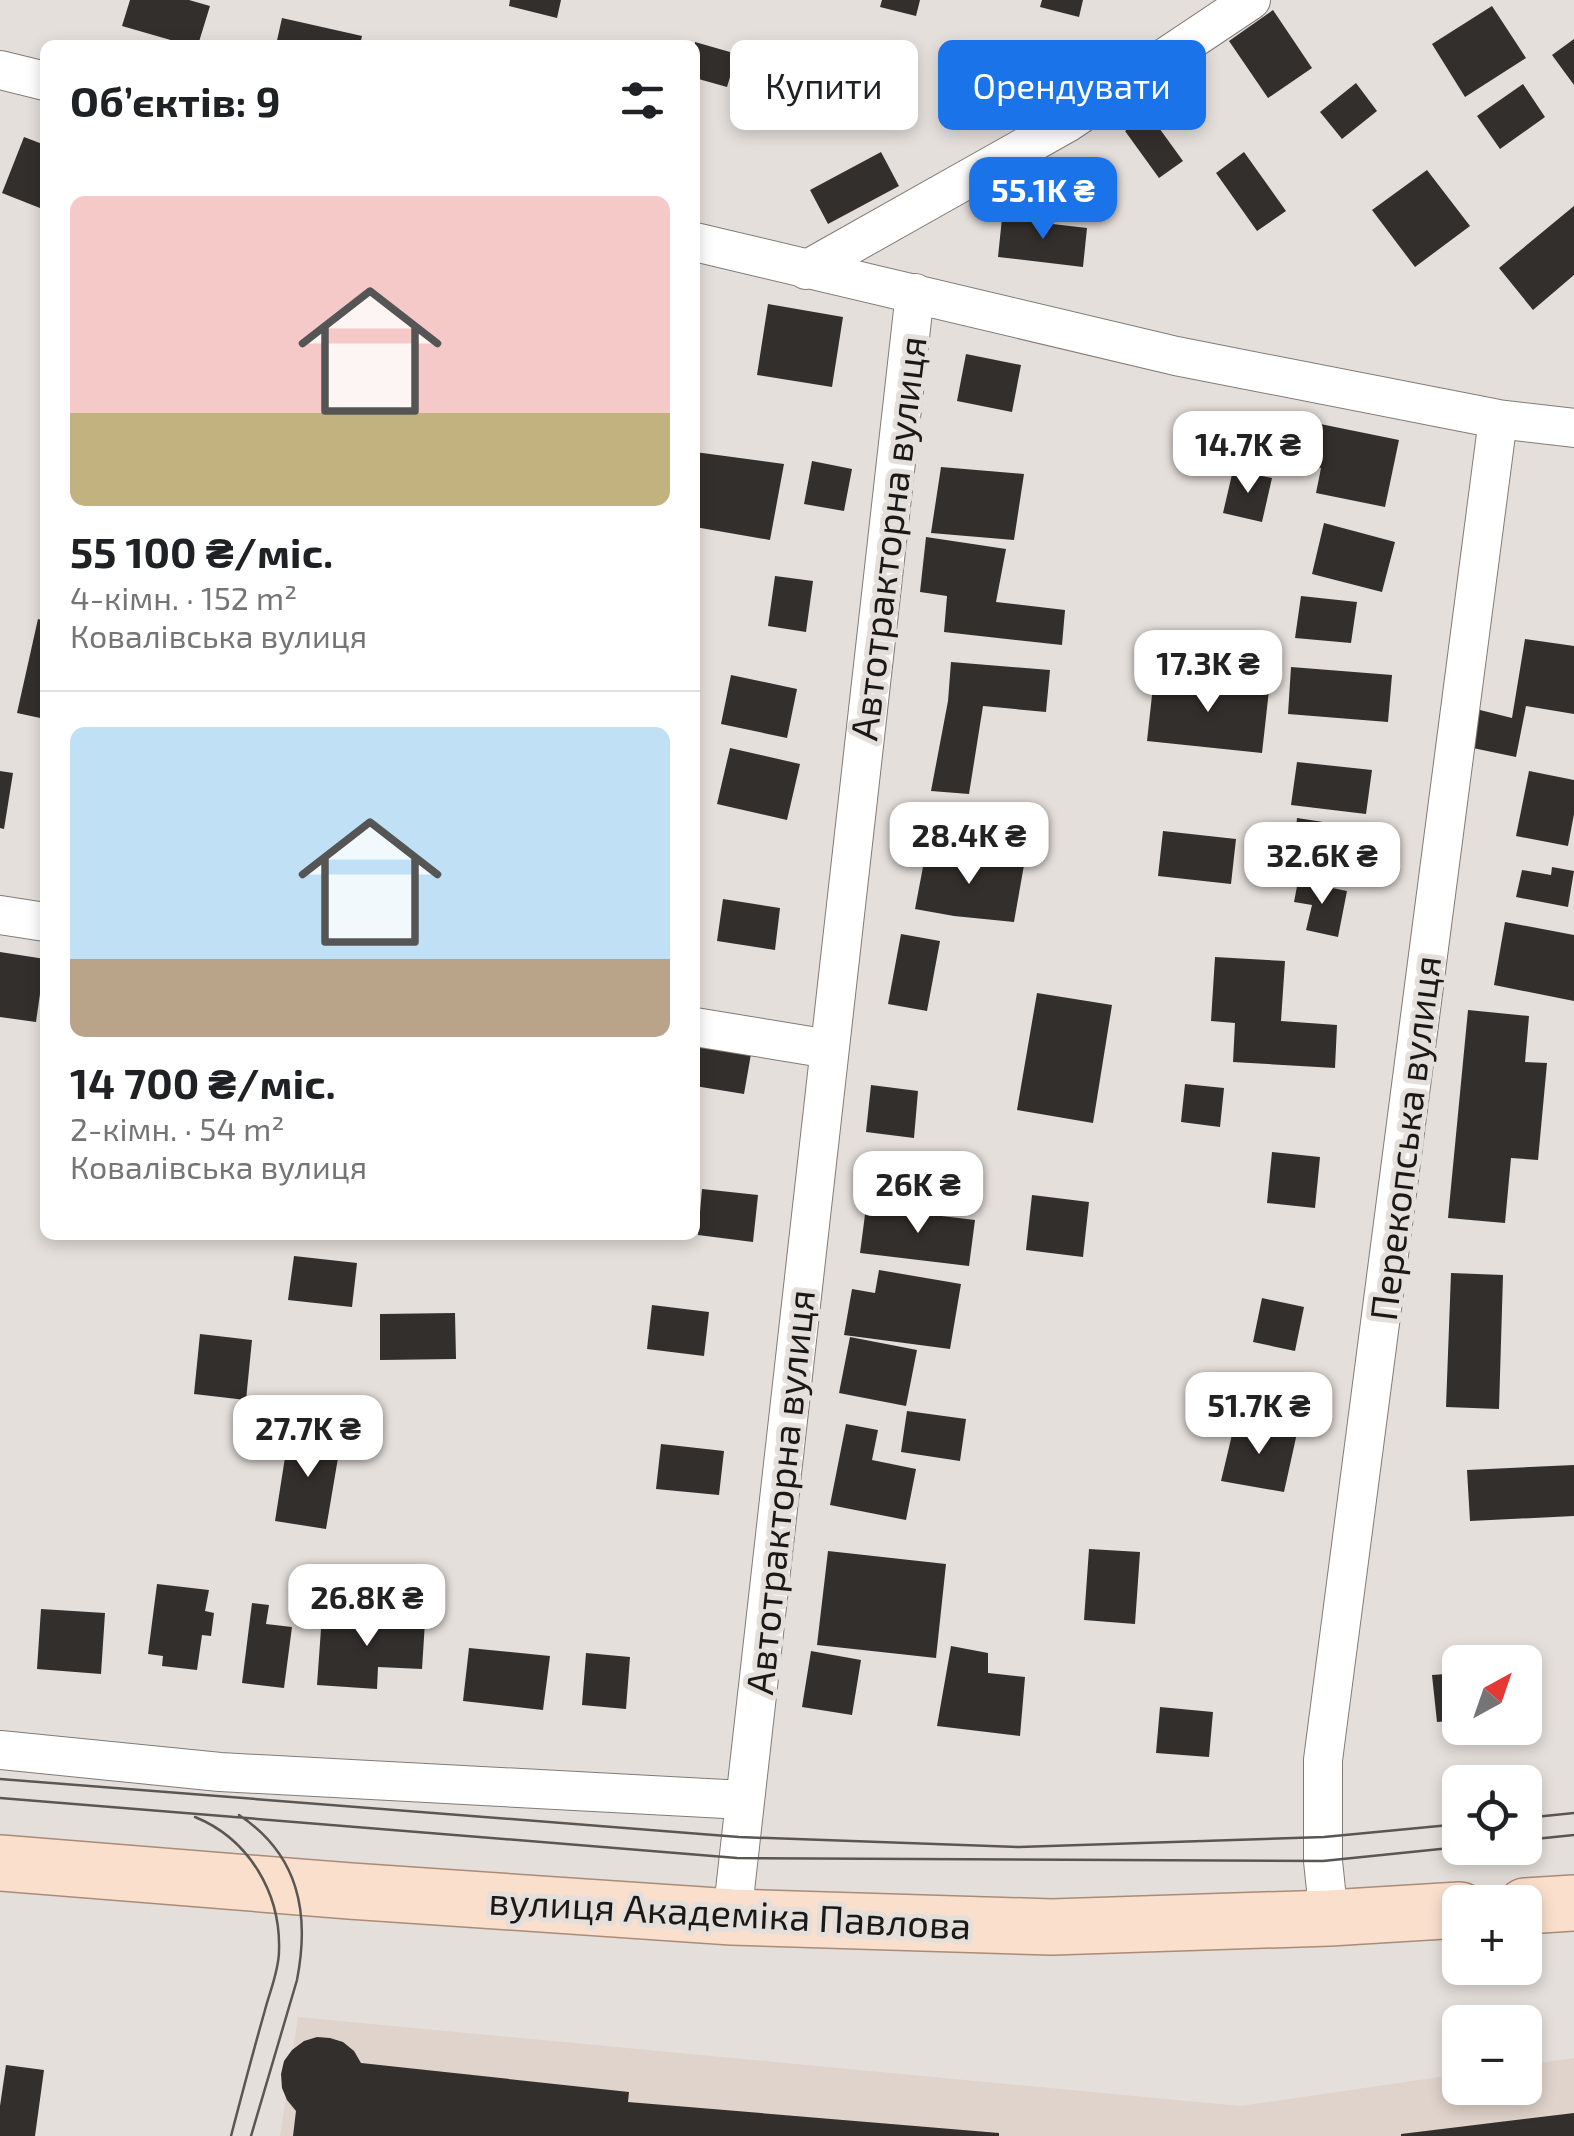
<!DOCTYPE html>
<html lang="uk">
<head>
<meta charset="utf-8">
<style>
  :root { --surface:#fff; --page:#f2f2f2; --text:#202124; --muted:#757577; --line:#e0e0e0; --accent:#1a73e8 }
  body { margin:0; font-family:"Exo 2",sans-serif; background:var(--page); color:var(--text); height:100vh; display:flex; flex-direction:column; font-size:38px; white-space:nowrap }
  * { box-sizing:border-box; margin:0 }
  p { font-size:32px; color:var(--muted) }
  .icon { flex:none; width:55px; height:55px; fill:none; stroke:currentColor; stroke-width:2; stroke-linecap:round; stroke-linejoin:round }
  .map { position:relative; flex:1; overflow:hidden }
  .sheet { position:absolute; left:40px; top:40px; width:660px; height:1200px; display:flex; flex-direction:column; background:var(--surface); border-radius:15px; box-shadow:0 5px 15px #0003 }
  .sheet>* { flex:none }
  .guide { position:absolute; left:730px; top:40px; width:692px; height:90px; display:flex; gap:20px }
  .needle { width:65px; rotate:40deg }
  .fabs { position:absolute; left:1442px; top:1645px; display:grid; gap:20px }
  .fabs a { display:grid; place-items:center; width:100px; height:100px; border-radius:15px; background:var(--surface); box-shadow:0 5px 15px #0003; font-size:50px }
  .price { position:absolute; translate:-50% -85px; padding:0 22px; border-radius:20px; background:#fff; color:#222; font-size:32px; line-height:65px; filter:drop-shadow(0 2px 5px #0008) }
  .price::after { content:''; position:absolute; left:50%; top:60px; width:30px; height:22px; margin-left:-15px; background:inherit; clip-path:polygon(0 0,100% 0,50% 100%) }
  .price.selected { background:var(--accent); color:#fff }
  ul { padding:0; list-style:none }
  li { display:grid; align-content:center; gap:20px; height:530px; padding:0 30px }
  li+li { border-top:2px solid var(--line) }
  li span { display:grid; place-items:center; height:310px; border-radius:15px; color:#555 }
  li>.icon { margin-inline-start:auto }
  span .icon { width:180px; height:180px; fill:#fffc; stroke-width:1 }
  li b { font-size:42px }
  h2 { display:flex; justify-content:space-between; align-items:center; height:120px; padding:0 30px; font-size:42px }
  .tag { padding:0 35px; border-radius:15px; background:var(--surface); box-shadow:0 5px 15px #0003; font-size:35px; line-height:90px }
  .tag.selected { background:var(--accent); color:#fff }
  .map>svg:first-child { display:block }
  .built { fill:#e0d3cb }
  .building { fill:#332f2c }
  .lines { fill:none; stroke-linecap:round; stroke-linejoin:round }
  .minor-casing { stroke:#807b77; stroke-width:40 }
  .primary-casing { stroke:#a98b77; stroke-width:58 }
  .minor { stroke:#fff; stroke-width:38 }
  .primary { stroke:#fadfcc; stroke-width:55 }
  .tram { stroke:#595654; stroke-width:2.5 }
  .labels { text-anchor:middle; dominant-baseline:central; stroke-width:10; stroke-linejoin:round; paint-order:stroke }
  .street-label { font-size:38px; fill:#1b1918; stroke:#e5dfdb }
</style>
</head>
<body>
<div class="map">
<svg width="1574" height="2136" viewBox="0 0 1574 2136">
  <rect width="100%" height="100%" fill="#e5dfdb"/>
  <!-- built -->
  <path class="built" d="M298,2017L1240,2106L1460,2074V2088H1525V2065L1574,2058V2136H280Z"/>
  <!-- building -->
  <path class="building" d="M130,0H189L210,6L198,45H188L122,26Z
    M510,0H561L557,18L509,6Z
    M882,0H920L916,16L880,7Z
    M1042,0H1083L1079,17L1040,7Z
    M1492,6L1526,58L1465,97L1432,44Z
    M1273,10L1312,68L1268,98L1229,41Z
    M282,18L362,36L360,45H276Z
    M1574,39V85L1552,55Z
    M695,42L737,54L727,87L695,78Z
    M1356,83L1377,111L1342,139L1320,112Z
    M1523,84L1545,117L1500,149L1477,116Z
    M1149,114L1183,161L1159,178L1125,131Z
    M24,137L45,145V210L2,193Z
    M881,152L899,186L828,224L810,190Z
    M1244,152L1286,211L1257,231L1216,173Z
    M1427,170L1470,226L1415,267L1372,210Z
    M1574,206V275L1533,310L1499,268Z
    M1002,218L1087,228L1083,267L998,257Z
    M768,304L843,317L832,387L757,375Z
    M966,354L1021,365L1012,412L957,401Z
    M1276,415L1399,440L1385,507L1316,493L1321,468L1267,457Z
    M695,452L784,464L770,540L695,527Z
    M812,461L852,469L844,511L804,504Z
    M941,467L1024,474L1014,540L931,533Z
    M1233,470L1272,478L1262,522L1223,513Z
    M1324,523L1395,542L1382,592L1312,574Z
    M926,537L1006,549L996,602L1065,610L1062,645L944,632L947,596L920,592Z
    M775,576L813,581L806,632L768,626Z
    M1301,596L1357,602L1351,643L1295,638Z
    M38,619L45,621V719L17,713Z
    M1525,639L1574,646V714L1526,706L1516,757L1468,747L1476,709L1512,718Z
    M951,662L1050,670L1046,712L983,706L969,794L931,791L948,701Z
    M1291,667L1392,675L1388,722L1288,714Z
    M731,675L797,689L787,738L721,724Z
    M1154,677L1269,690L1262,753L1147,741Z
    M730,748L800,764L787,820L717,804Z
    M1297,762L1372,770L1366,814L1291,805Z
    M0,771L13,773L4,829L0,828Z
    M1529,771L1574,780V814L1568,846L1516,836Z
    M1297,818L1369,829L1364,879L1292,867Z
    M1163,831L1236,839L1231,884L1158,876Z
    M926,851L1024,865L1014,922L954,916L915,909Z
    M1552,867L1574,871L1568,907L1516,897L1522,870L1551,875Z
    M1298,881L1347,891L1338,937L1306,930L1312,905L1294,902Z
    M723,899L780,908L775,950L717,941Z
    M1505,922L1574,935V1001L1494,985Z
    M901,934L940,941L927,1011L888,1004Z
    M0,952L45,959L36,1022L0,1017Z
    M1215,957L1285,961L1281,1021L1337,1025L1335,1068L1233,1062L1235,1023L1211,1021Z
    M1037,993L1112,1005L1093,1123L1017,1110Z
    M1468,1010L1529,1016L1525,1062L1547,1063L1538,1160L1511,1158L1505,1223L1448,1218Z
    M695,1045L751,1054L744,1094L695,1086Z
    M1185,1084L1224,1088L1220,1127L1181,1122Z
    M871,1085L918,1091L914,1138L866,1132Z
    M1272,1152L1320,1157L1315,1208L1267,1203Z
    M702,1189L758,1195L753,1242L698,1235Z
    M1032,1195L1089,1202L1083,1257L1026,1250Z
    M866,1207L975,1220L969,1266L860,1253Z
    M294,1256L357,1263L352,1307L288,1300Z
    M879,1270L961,1284L950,1349L844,1335L852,1289L875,1293Z
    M1451,1273L1503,1275L1499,1409L1446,1407Z
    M1262,1298L1304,1307L1295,1351L1253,1342Z
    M652,1305L709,1312L704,1356L647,1349Z
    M455,1313L456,1359L380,1360V1314Z
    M200,1334L252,1340L246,1400L194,1394Z
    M850,1337L917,1350L906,1406L839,1393Z
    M907,1411L966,1419L960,1461L901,1452Z
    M1235,1422L1297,1433L1284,1492L1221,1481Z
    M846,1424L878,1430L872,1460L916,1469L906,1520L830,1505Z
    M289,1432L341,1440L326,1529L275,1521Z
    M661,1444L724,1451L719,1495L656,1489Z
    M1574,1465V1516L1470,1521L1467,1470Z
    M1089,1549L1140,1552L1135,1624L1084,1620Z
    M828,1551L946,1564L936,1658L817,1645Z
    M157,1584L209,1590L205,1611L214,1613L211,1636L202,1635L197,1670L162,1666L163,1656L148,1654Z
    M252,1603L269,1605L266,1624L292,1627L284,1688L242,1683Z
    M41,1609L105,1613L101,1674L37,1669Z
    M322,1615L425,1622L422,1669L378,1667L377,1689L317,1685Z
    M951,1646L988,1653V1673L1025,1677L1020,1736L937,1726Z
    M469,1648L550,1656L543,1710L463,1701Z
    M811,1651L861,1660L852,1715L802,1707Z
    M586,1653L630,1657L626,1709L582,1705Z
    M1460,1673V1720L1437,1722L1432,1675Z
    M1160,1707L1213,1712L1209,1757L1156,1753Z
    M317,2037L330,2038L343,2042L354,2051L361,2063L629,2092L628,2102L999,2133V2136H293L296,2111L287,2100L282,2088L281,2074L284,2061L292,2050L304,2041Z
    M6,2065L44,2070L35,2136H0V2106Z
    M1574,2113V2136H1401V2134Z"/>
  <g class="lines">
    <!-- minor casing -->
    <g class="minor-casing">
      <path id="minor" d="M0,70L45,81
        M695,242L1176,356L1498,419L1574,428
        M806,270L1067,123L1251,0
        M0,915L45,922
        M695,1027L829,1049
        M0,1750L220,1772L744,1800
        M732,1917L915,293
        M1329,1918L1323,1861V1760L1498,419"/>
    </g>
    <!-- primary casing -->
    <g class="primary-casing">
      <path id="primary" d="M0,1863L350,1891L732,1917L1052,1927L1329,1918L1460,1910
        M1525,1906L1574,1903"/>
    </g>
    <!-- minor -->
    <use href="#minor" class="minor"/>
    <!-- primary -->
    <use href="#primary" class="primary"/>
    <!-- tram -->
    <path class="tram" d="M0,1779L739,1837L1019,1847L1324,1837L1460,1824
      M0,1798L737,1858L1323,1861L1460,1847
      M239,1815C299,1855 310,1913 297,1980L251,2136
      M195,1817C249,1839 281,1893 279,1951C279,1970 270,1991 265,2010C253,2052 242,2094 231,2136
      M1525,1818L1574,1813
      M1525,1840L1574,1835"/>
  </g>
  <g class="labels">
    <!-- street labels -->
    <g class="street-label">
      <text transform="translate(887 538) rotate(-83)">Автотракторна вулиця</text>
      <text transform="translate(1404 1138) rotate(-83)">Перекопська вулиця</text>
      <text transform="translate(779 1492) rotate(-84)">Автотракторна вулиця</text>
      <text transform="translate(730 1912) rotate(3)">вулиця Академіка Павлова</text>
    </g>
  </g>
</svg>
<div class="fabs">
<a><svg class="needle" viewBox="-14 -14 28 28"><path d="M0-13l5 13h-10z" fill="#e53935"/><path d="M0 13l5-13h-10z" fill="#757577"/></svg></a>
<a><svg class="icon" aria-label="locate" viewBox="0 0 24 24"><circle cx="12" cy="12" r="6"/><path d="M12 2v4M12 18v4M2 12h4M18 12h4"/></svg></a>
<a>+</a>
<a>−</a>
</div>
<b class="price selected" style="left:1043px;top:242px">55.1K ₴</b>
<b class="price" style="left:1248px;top:496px">14.7K ₴</b>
<b class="price" style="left:1208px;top:715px">17.3K ₴</b>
<b class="price" style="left:969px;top:887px">28.4K ₴</b>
<b class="price" style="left:1322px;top:907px">32.6K ₴</b>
<b class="price" style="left:918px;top:1236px">26K ₴</b>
<b class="price" style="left:1259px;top:1457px">51.7K ₴</b>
<b class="price" style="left:308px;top:1480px">27.7K ₴</b>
<b class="price" style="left:367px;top:1649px">26.8K ₴</b>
<div class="guide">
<a class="tag">Купити</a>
<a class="tag selected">Орендувати</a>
</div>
<section class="sheet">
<h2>Об’єктів: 9<svg class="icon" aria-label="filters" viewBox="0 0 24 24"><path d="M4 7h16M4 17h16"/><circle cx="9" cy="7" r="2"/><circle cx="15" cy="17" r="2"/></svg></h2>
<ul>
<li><span style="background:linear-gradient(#f6c9c9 70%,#c2b280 0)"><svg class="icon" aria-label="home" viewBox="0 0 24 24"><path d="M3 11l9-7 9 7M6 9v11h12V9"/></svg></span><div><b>55 100 ₴/міс.</b><p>4-кімн. · 152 m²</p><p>Ковалівська вулиця</p></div></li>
<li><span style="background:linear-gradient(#bfe0f5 75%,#b9a48a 0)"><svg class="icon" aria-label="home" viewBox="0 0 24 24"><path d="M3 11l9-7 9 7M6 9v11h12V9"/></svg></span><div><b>14 700 ₴/міс.</b><p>2-кімн. · 54 m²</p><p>Ковалівська вулиця</p></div></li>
</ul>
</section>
</div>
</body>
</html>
